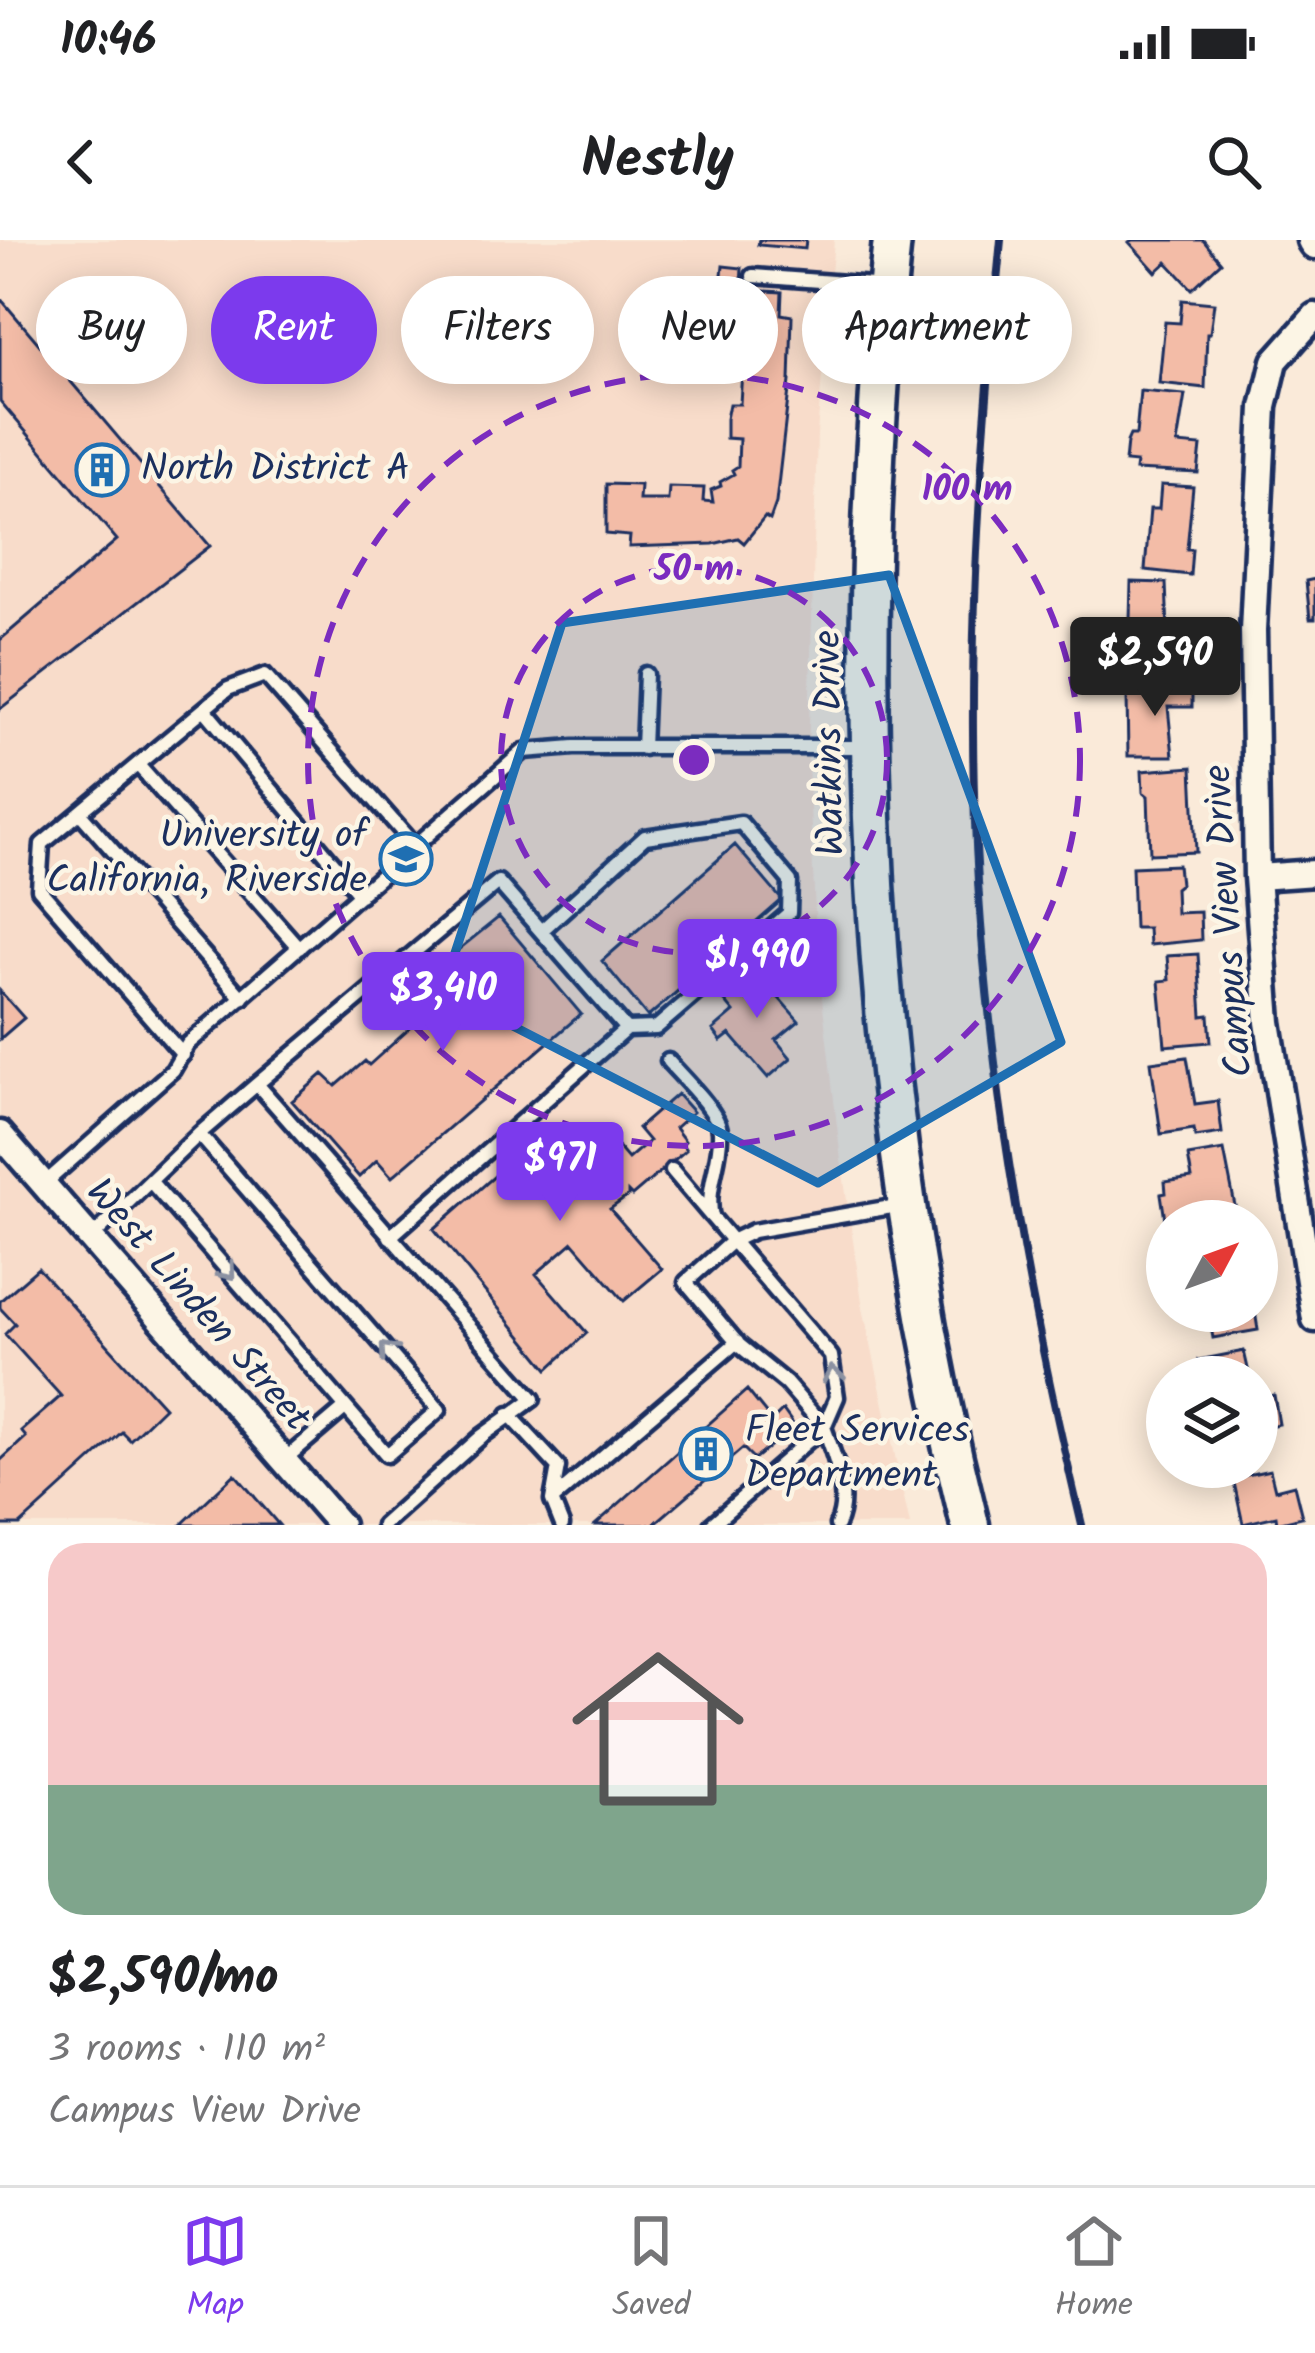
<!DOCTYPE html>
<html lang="en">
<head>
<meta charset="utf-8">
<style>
  :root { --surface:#fff; --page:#f2f2f2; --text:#202124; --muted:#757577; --line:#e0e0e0; --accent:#7c3aed }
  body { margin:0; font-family:Kalam,sans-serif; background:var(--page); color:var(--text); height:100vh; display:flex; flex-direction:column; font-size:45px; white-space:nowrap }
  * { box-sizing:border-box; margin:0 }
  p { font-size:39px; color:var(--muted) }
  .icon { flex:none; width:66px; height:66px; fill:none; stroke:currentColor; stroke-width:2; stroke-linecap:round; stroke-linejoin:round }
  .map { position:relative; height:1285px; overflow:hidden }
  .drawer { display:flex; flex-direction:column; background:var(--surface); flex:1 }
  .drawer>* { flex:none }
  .hud { position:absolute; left:36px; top:36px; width:1245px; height:108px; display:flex; gap:24px }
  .needle { width:78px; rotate:49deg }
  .controls { position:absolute; left:1146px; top:960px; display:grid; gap:24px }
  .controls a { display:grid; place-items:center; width:132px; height:132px; border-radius:50%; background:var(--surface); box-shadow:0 6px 30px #0003; font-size:60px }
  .price { position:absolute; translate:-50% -102px; padding:0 27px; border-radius:12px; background:var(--accent); color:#fff; font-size:39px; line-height:78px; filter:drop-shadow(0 3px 6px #0008) }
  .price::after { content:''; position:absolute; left:50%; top:72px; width:36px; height:27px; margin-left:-18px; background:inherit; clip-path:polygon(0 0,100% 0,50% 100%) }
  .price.selected { background:#222; color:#fff }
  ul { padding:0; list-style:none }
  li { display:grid; align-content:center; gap:24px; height:636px; padding:0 48px }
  li span { display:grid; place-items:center; height:372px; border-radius:36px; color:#555 }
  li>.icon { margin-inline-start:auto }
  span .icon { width:216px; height:216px; fill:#fffc; stroke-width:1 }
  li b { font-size:51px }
  .pill { padding:0 42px; border-radius:54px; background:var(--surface); box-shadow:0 6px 30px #0003; font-size:42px; line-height:108px }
  .pill.selected { background:var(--accent); color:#fff }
  .status { display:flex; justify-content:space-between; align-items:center; height:84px; padding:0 60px; background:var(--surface); direction:ltr }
  .status svg { height:33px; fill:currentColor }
  header { display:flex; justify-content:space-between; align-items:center; height:156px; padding:0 48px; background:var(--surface); font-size:54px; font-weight:800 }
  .dock { display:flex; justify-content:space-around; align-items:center; height:168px; border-top:3px solid var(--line); background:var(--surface); font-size:33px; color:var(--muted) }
  .dock a { display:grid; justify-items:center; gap:6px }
  .dock .selected { color:var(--accent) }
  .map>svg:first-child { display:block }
  .built { fill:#f8dcca }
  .building { fill:#f3bca7; stroke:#1b2f5e; stroke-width:3 }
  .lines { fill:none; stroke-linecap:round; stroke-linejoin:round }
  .service-casing { stroke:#1b2f5e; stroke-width:21 }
  .minor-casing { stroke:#1b2f5e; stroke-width:33 }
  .tertiary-casing { stroke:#1b2f5e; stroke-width:39 }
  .secondary-casing { stroke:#1b2f5e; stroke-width:45 }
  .service { stroke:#fcf5e5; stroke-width:12 }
  .minor { stroke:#fcf5e5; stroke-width:24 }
  .tertiary { stroke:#fcf5e5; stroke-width:30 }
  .secondary { stroke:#fcf5e5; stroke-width:36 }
  .rail { stroke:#1b2f5e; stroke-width:8 }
  .oneway { stroke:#8c92a2 }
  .marked { fill:#1f6fb2; fill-opacity:0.2; stroke:#1f6fb2; stroke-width:9; stroke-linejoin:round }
  .ring { fill:none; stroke:#7b2cbf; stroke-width:6; stroke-dasharray:21 15 }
  .labels { text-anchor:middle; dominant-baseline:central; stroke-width:9; stroke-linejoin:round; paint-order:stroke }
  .poi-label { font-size:39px; fill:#1b2f5e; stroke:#fcf5e5; text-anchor:start }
  .street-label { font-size:39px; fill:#1b2f5e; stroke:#fcf5e5 }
  .centre { fill:#7b2cbf; stroke:#fcf5e5; stroke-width:6 }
  .ring-label { font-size:36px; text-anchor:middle; font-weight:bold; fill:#7b2cbf; stroke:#fcf5e5; stroke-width:9; stroke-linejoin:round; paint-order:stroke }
</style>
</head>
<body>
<div class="status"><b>10:46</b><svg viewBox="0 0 49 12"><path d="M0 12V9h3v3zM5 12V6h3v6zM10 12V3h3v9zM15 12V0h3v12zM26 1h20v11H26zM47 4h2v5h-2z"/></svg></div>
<header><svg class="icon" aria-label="back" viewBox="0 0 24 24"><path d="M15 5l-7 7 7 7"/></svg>Nestly<svg class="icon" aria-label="search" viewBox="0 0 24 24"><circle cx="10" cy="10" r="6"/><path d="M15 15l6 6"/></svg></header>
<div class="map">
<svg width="1315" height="1285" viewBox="0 0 1315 1285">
  <rect width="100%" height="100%" fill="#faead9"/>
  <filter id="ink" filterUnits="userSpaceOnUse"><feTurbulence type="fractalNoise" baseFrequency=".00833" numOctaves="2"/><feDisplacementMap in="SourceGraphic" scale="24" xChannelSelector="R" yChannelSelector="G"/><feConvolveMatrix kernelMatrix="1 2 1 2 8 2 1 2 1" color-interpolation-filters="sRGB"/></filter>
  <g filter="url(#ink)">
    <!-- built -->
    <path class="built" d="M0,0H834L817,194L808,524L817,715L841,920L863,1068L910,1285H0Z"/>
    <!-- building -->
    <path class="building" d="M759,0H806L805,9L758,5Z
      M1132,0H1203L1221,22L1192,49L1167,22L1156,32L1129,2Z
      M723,26L742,28L741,44L747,50L782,52L781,74L792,76L790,141L776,263L770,280L765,277L744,303L738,298L713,304L629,307L630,296L606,294V244L640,245L639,260H668L669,247L704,248L703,261L713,262L711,250L721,246L720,242L734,234L732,230L738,226L739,199L726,198V179L729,164H740L743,112L729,110V94L733,76H742L743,51L721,44Z
      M0,58L210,306L0,469V400L117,300L0,161Z
      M1182,60L1214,63L1210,93H1207L1205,148L1159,143L1165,82L1180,83Z
      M1140,151L1185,155L1177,204L1201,206L1198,233L1135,230L1136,223L1125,222L1127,202L1130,195H1136Z
      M1161,245L1193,247L1187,309H1192L1190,335L1145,330L1150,269H1159Z
      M1315,339V379H1310L1306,341Z
      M1131,342L1166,343L1168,391L1192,392L1191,426L1163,425V417L1129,416Z
      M1161,440H1192V467H1168L1173,516H1128L1127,455H1161Z
      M1192,527L1196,612L1150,614L1148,556L1143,552L1142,531Z
      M735,605L782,660L648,777L602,721Z
      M1178,625L1180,644L1175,648L1176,673L1200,672L1201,700L1149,705L1148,688H1134L1132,627Z
      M499,677L581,774L392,937L377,920L359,937L292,861L323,834L336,846L365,821L369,825L419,780L404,762L446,726L443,722Z
      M1198,714L1202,776L1209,775L1211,802L1165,806L1159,741L1169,740L1167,716Z
      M751,726L799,781L776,800L791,818L768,838L730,794L721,801L713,790L734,772L719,754Z
      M0,751L24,778L0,799Z
      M1187,817L1195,864L1218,861L1222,893L1195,897L1194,889L1161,894L1151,822Z
      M677,854L693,872L675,888L685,901L682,904L686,910L632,956L628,952V956L610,969L662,1029L624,1061L573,1002L536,1034L587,1093L548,1129L434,989L552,886L574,910L601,887L628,919L649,901L638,888Z
      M1224,910L1238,981H1167L1166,986L1161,954L1166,953L1165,942L1192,938L1188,916Z
      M38,1028L164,1167L130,1200L122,1192L20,1285H0V1221L26,1197L21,1191L61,1156L5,1094L15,1084L0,1068V1061Z
      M1208,1071H1255L1258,1090L1213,1098Z
      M1244,1111L1249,1133L1245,1137H1202L1199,1120Z
      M747,1150L772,1181L783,1170L793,1184L782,1197L754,1219L743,1208L653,1285H595Z
      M1274,1155L1279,1184L1257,1188V1159Z
      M1270,1230L1275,1250L1294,1245L1302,1277L1277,1283L1276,1276L1243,1284L1233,1238Z
      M235,1234L279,1285H181Z"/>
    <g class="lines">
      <!-- service casing -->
      <g class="service-casing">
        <path id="service" d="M753,36L886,46
          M204,469L360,655
          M643,508L646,434
          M138,525L299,708
          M80,573L242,758
          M541,691L645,597L741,583L790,641L789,673L656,788L626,789
          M183,815L39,649L42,604L228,449L265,435L415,606
          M668,821C681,836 719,872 720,891C722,920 705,948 712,977L831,1116L837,1157L824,1187C835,1218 851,1255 837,1285
          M257,844L498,642L626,789L390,997
          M199,894L257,844L533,1159L482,1196L383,1285
          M672,930L711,976
          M44,944L173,830L188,804L524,511L574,507H865
          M91,998L199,894L439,1170L387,1215L152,943
          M509,1174L558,1227L552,1260L562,1285
          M284,1220L345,1168
          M552,1260L737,1102
          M711,1285L824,1187L786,1143L739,1105L686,1042L732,1001L753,991L903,965"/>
      </g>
      <!-- minor casing -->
      <g class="minor-casing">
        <path id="minor" d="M1315,76L1275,121L1264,167L1253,391L1257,637L1268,782L1315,1079
          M1257,637L1315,633
          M0,894L340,1285"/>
      </g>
      <!-- tertiary casing -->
      <g class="tertiary-casing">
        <path id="tertiary" d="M1313,0L1315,3"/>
      </g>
      <!-- secondary casing -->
      <g class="secondary-casing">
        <path id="secondary" d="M892,0C848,428 865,867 970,1285"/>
      </g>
      <!-- service -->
      <use href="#service" class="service"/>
      <!-- minor -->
      <use href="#minor" class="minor"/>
      <!-- tertiary -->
      <use href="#tertiary" class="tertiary"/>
      <!-- secondary -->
      <use href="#secondary" class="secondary"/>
      <!-- rail -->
      <path class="rail" d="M1001,0C985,164 972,327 973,492C974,761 1019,1024 1082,1285"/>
    </g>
    <!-- one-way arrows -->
    <defs><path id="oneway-chevron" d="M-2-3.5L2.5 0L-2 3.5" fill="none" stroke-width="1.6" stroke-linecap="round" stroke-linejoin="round" transform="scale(3)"/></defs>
    <g class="oneway">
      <use href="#oneway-chevron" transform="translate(228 1032) rotate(49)"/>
      <use href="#oneway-chevron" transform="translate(387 1110) rotate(-131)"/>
      <use href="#oneway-chevron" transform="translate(833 1134) rotate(-101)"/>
    </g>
  </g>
  <!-- marked area -->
  <path class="marked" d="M889,335L1061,802L818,943L443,750L562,383Z"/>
  <!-- distance rings -->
  <g class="ring">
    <circle cx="694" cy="520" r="193"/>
    <circle cx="694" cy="520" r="386"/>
  </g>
  <!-- icons -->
  <defs>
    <g id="building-ring" transform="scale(2.7)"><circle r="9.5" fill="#fcf5e5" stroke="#1f6fb2" stroke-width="1.5"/><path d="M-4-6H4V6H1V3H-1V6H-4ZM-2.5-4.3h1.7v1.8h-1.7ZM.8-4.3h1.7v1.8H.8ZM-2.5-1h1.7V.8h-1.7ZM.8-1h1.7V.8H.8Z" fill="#1f6fb2"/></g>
    <g id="university-ring" transform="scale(2.7)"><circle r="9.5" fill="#fcf5e5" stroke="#1f6fb2" stroke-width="1.5"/><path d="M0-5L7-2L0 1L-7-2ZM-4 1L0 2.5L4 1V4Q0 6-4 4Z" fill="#1f6fb2"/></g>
  </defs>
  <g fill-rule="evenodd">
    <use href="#building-ring" x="102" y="230"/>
    <use href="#university-ring" x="406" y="619"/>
    <use href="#building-ring" x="706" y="1214"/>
  </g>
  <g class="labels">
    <!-- poi labels -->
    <g class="poi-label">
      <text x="141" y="230">North District A</text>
      <text x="367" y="597" text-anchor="end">University of<tspan x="367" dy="45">California, Riverside</tspan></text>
      <text x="745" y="1192">Fleet Services<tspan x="745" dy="45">Department</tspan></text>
    </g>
    <!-- street labels -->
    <g class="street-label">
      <text transform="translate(831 503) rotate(-91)">Watkins Drive</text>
      <text transform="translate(1230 681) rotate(-94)">Campus View Drive</text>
      <text transform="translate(197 1066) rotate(49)">West Linden Street</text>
    </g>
  </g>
  <circle cx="694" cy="520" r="18" class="centre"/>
  <g class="ring-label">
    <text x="967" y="260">100 m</text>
    <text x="694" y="340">50 m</text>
  </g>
</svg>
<div class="controls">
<a><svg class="needle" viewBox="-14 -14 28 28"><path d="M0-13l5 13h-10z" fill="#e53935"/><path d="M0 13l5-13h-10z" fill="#757577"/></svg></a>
<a><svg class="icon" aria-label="layers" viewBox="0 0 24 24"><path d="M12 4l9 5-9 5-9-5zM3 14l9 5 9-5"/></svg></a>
</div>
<b class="price selected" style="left:1155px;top:479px">$2,590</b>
<b class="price" style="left:757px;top:781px">$1,990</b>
<b class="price" style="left:443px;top:814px">$3,410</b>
<b class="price" style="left:560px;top:984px">$971</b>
<div class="hud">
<a class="pill">Buy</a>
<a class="pill selected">Rent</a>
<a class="pill">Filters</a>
<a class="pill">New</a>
<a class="pill">Apartment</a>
</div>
</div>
<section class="drawer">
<ul>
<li><span style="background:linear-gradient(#f6c9c9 65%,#7fa58c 0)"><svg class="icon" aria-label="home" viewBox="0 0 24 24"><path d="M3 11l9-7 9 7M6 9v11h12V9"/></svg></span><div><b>$2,590/mo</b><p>3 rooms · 110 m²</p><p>Campus View Drive</p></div></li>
</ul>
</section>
<nav class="dock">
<a class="selected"><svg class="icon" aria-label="map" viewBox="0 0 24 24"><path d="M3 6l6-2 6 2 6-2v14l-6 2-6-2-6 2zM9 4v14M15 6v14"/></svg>Map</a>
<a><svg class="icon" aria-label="saved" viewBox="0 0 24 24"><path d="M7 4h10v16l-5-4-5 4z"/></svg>Saved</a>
<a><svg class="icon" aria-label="home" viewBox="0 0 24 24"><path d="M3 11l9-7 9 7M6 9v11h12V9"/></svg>Home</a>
</nav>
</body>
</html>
